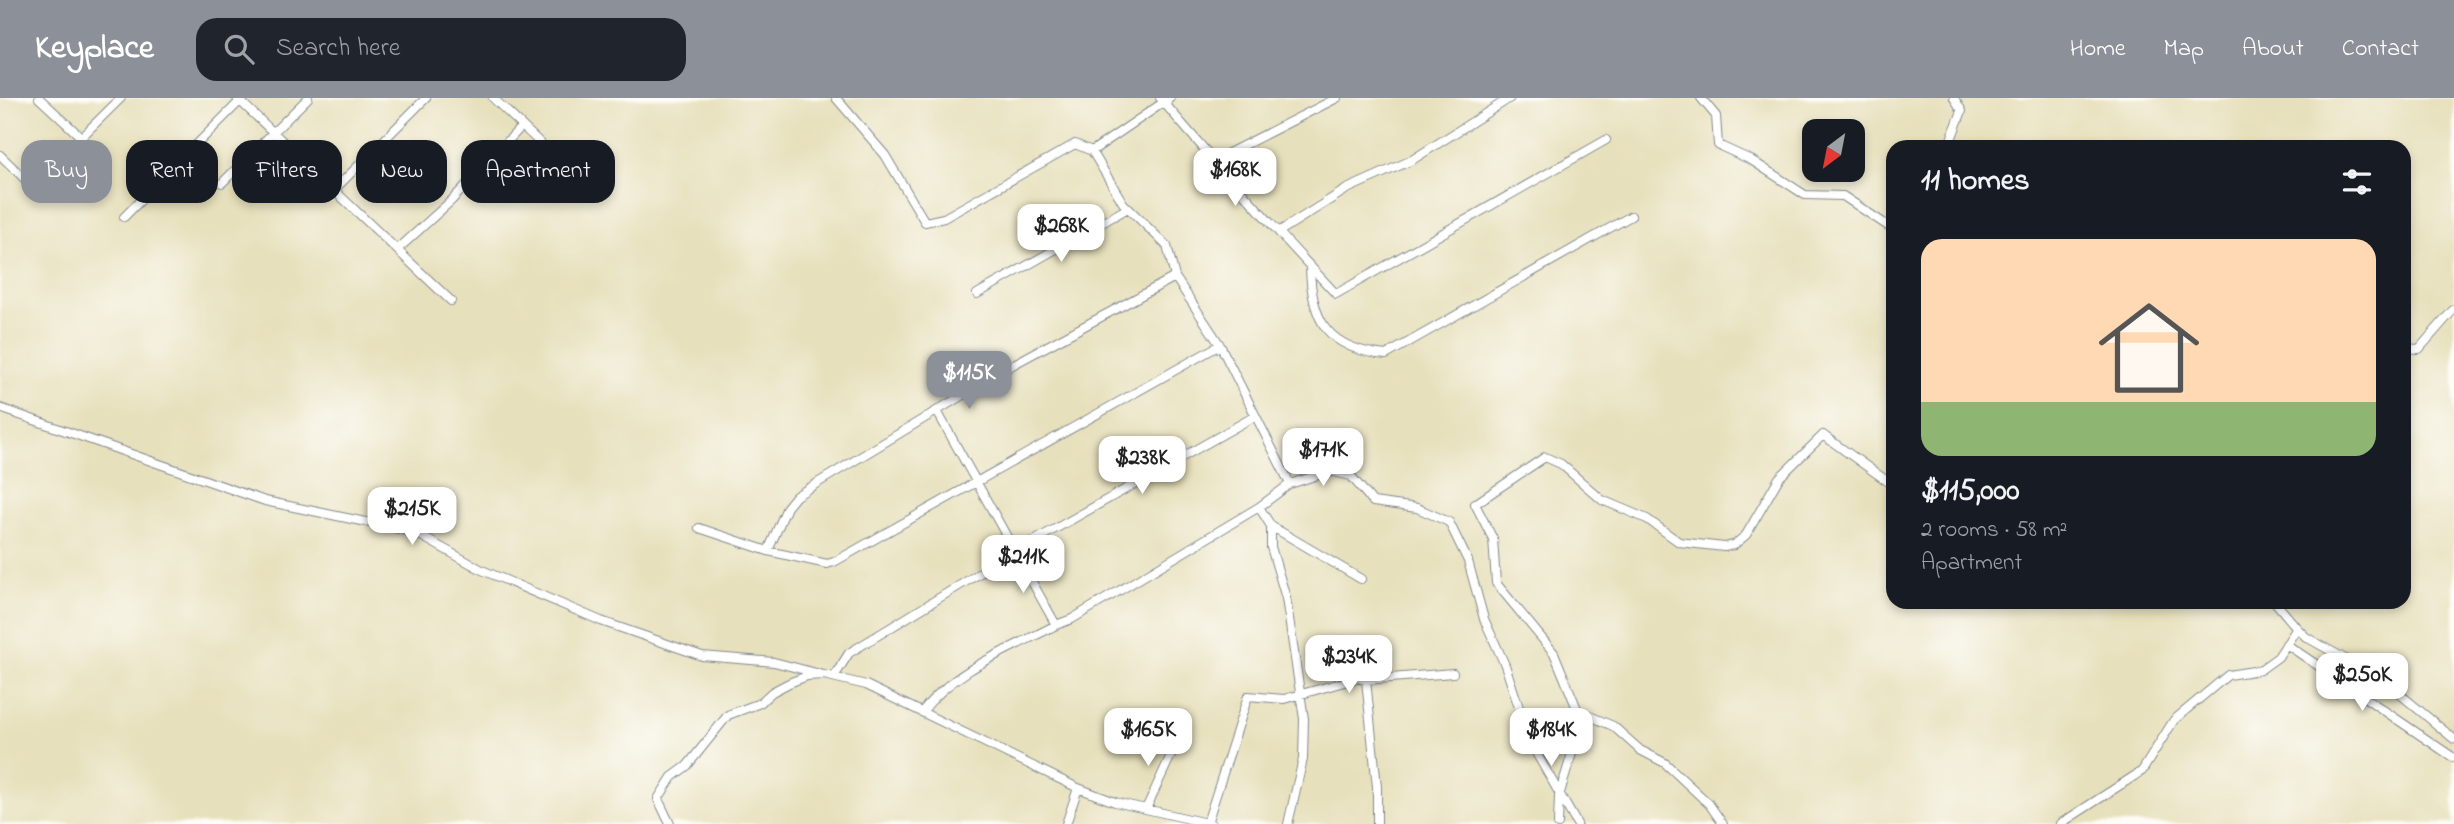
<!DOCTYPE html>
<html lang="en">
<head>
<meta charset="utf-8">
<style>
  :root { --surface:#171b24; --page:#20242c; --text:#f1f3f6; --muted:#9ea1a6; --accent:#8c9099 }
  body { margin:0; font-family:"Indie Flower",sans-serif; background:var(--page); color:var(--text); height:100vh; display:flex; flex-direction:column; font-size:26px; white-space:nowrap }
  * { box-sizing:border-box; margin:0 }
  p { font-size:23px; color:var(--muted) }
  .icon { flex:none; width:38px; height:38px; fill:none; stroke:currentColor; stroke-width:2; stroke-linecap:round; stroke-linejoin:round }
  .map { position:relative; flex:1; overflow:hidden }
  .side { position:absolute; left:1886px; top:42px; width:525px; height:469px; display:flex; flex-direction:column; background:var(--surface); border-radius:21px; box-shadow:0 4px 10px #0003 }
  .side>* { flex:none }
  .hud { position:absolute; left:21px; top:42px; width:665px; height:63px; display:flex; gap:14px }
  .needle { width:46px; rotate:212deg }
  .tools { position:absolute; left:1802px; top:21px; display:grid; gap:14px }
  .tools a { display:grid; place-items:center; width:63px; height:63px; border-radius:14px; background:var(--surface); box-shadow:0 4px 10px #0003; font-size:35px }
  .price { position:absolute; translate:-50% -60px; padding:0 16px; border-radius:14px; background:#fff; color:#222; font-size:23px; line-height:46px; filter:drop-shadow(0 2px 4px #0008) }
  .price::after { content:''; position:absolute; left:50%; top:42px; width:21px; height:16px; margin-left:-10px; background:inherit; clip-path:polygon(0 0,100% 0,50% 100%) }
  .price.current { background:var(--accent); color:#fff }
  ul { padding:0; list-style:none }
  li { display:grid; align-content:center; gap:14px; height:371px; padding:0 35px }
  li span { display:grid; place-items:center; height:217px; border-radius:21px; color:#555 }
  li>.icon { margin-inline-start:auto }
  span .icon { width:126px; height:126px; fill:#fffc; stroke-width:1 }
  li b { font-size:30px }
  h2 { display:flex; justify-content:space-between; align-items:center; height:84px; padding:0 35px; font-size:30px }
  .pill { padding:0 24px; border-radius:21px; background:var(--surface); box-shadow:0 4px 10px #0003; font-size:24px; line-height:63px }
  .pill.current { background:var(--accent); color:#fff }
  header { display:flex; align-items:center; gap:42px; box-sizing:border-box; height:98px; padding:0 35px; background:var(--accent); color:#fff }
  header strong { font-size:33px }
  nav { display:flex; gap:38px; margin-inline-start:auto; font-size:24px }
  .search { width:490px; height:63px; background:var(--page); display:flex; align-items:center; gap:18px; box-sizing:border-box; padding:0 24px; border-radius:21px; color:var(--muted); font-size:26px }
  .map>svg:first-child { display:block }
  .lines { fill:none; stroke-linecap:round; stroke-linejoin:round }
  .street-casing { stroke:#81888d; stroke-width:10 }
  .street { stroke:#fff; stroke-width:8 }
</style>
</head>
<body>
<header>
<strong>Keyplace</strong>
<div class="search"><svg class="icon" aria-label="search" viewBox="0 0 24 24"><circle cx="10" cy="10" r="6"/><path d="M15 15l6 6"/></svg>Search here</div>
<nav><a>Home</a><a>Map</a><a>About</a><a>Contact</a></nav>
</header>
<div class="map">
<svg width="2454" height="726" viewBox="0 0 2454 726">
  <rect width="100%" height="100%" fill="#fdfcf7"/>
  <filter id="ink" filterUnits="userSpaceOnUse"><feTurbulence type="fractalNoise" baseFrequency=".0143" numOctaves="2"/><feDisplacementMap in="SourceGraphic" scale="14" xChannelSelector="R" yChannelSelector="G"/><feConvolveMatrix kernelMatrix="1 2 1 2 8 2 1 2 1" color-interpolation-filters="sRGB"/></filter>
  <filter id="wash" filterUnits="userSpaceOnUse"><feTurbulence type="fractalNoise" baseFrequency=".00686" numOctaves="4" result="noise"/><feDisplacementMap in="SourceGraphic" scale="28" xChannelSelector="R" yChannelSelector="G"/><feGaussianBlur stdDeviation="1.57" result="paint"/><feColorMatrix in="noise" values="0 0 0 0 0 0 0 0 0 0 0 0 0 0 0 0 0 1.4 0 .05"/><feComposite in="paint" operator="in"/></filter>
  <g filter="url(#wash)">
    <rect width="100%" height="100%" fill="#e7e0bc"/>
  </g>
  <g filter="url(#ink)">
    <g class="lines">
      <!-- street casing -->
      <g class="street-casing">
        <path id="street" d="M39,0L82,40
          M237,0L451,203
          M493,0L581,84L575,90
          M836,0L885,57L925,124L944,120L1075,46L1092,53L1123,105L1167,148L1175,179L1220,247L1290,386
          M1160,0C1217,67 1276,132 1336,196L1606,42
          M1701,0L1716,18L1718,47L1751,62L1805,97L1843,98L1888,128L1894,122
          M1948,49L1962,13L1954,0
          M1092,53L1170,0
          M0,57L32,88L121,0
          M1213,63L1337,0
          M222,85L308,0
          M333,93L426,0
          M124,119L243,0
          M1280,133L1347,91L1412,62L1510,0
          M398,151L452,102L522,28
          M1310,168C1311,225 1329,251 1386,257L1631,118
          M977,196L1128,110
          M2404,250L2419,251L2454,211
          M0,310L265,403L414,434L482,472L601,523L702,558L774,564L824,577
          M938,315L1056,527
          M1259,409L1271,428L1361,481
          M1271,428V449L1286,500L1304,621L1303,661L1288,726
          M699,430L768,453L827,466L834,464L1220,247
          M768,453L787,409L796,398L1014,266L1175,179
          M2275,504L2297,530
          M2286,546L2454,660
          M834,579L849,555L1016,453L1255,318
          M1366,582L1377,689V726
          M1578,613L1613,628L1640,652L1665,665L1709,706L1723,726
          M922,614C953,572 1011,551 1056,527L1072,521L1259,409L1290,386L1330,373L1351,378L1373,404L1417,410L1449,424L1468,463L1484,521L1505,567L1531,646L1577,726
          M1146,711L1178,642
          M1207,725L1248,598L1284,601L1358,580L1366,582L1453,575
          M670,726L658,701L672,679L687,668L728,617L760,605L772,594L789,585L807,578L824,577L866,587L1078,690L1115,704L1211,726
          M1066,726L1078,690
          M1558,726L1559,698L1573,652L1578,613L1554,555L1496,485L1493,441L1475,406L1545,359L1561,366L1602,402L1647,421L1679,444L1724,449L1734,447L1746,437L1779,380L1823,337L1894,388
          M2060,726L2142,673L2174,622L2228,577L2260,572L2278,559L2297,530L2306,539L2383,582L2454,641"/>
      </g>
      <!-- street -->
      <use href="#street" class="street"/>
    </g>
  </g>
</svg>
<div class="tools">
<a><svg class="needle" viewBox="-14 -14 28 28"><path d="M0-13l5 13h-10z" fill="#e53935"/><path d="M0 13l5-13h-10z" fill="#9ea1a6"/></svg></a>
</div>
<b class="price" style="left:1235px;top:110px">$168K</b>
<b class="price" style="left:1061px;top:166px">$268K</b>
<b class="price current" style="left:969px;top:313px">$115K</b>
<b class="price" style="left:1323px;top:390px">$171K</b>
<b class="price" style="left:1142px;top:398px">$238K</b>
<b class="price" style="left:412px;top:449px">$215K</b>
<b class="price" style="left:1023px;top:497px">$211K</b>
<b class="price" style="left:1349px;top:597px">$234K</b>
<b class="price" style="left:2362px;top:615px">$250K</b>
<b class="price" style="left:1148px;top:670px">$165K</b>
<b class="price" style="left:1551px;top:670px">$184K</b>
<div class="hud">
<a class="pill current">Buy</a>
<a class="pill">Rent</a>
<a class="pill">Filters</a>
<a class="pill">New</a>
<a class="pill">Apartment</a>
</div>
<section class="side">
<h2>11 homes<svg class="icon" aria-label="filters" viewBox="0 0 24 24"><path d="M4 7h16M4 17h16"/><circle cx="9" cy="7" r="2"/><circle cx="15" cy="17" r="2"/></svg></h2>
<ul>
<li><span style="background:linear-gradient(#ffd9b3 75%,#8fb573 0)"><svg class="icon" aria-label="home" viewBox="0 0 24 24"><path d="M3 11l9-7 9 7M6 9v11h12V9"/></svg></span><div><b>$115,000</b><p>2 rooms · 58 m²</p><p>Apartment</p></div></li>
</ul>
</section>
</div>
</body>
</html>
